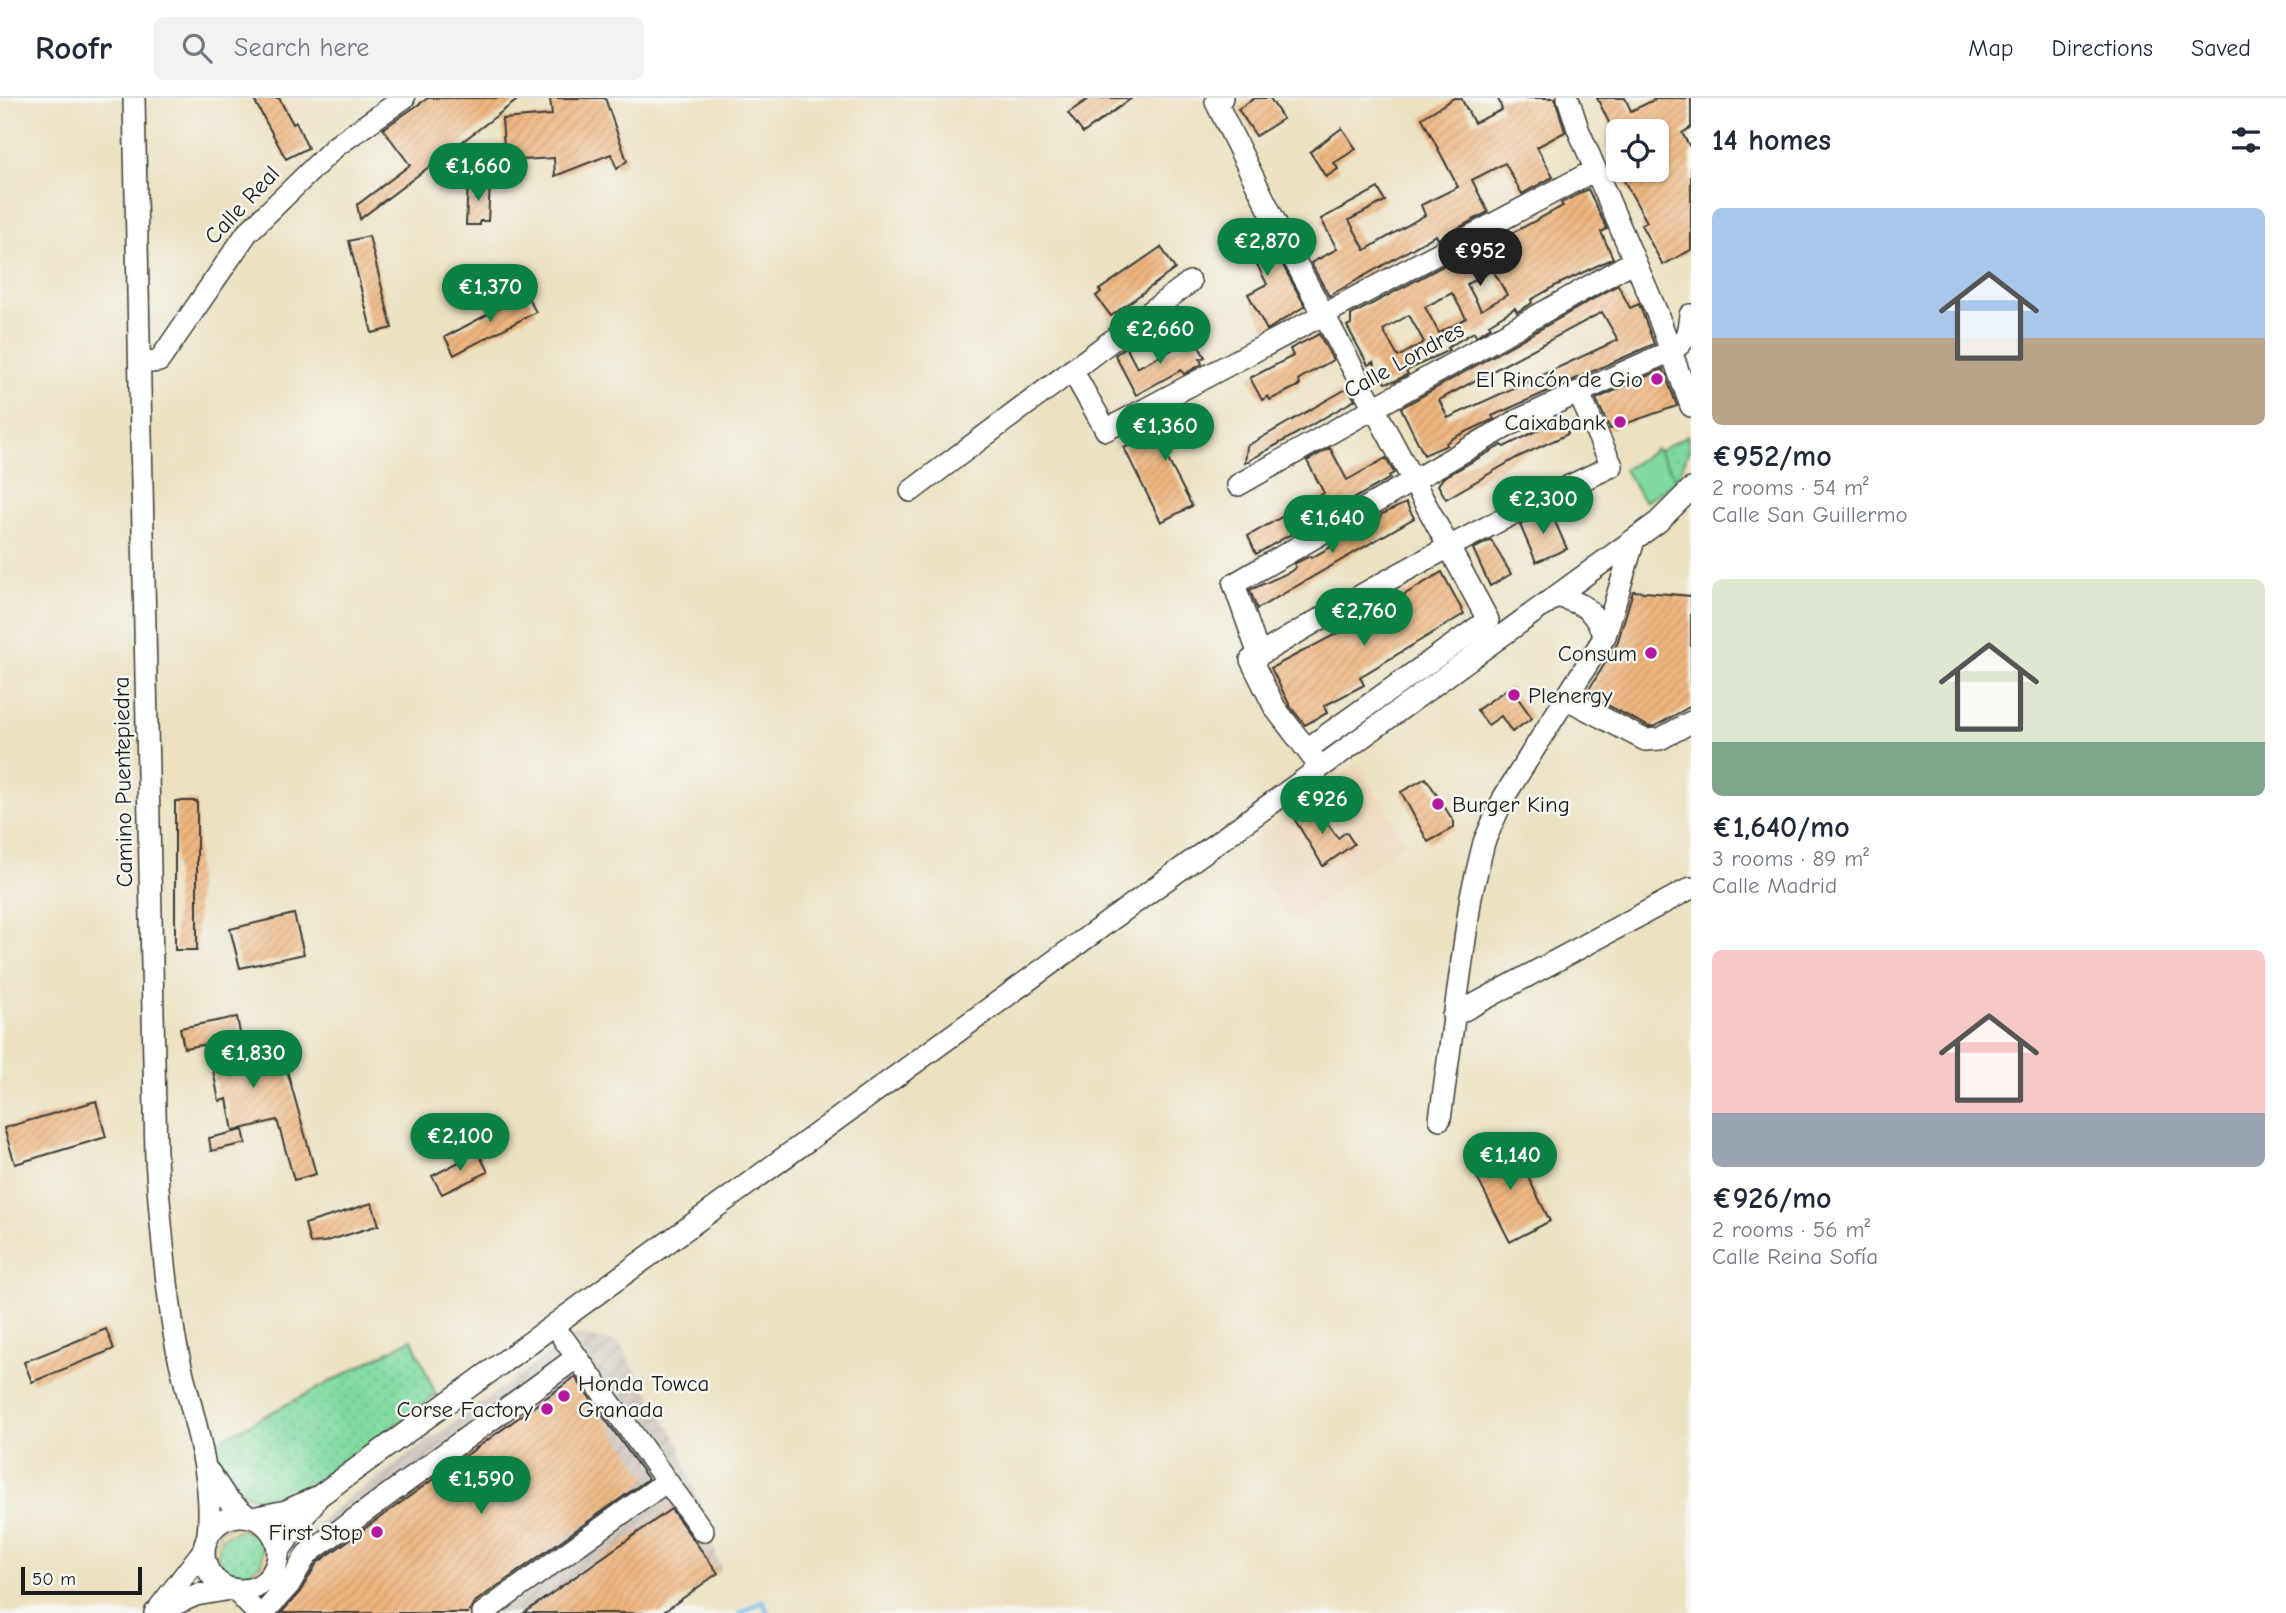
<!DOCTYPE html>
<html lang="en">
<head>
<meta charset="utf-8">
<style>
  :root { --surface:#fff; --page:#f2f2f3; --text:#1f2937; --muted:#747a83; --line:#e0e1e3; --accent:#0b8043 }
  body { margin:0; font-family:"Comic Neue",sans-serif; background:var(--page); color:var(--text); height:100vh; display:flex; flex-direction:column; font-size:26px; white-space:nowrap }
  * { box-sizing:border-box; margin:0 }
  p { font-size:23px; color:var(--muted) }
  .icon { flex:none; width:38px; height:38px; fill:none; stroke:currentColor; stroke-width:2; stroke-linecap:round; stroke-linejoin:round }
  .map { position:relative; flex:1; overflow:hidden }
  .side { display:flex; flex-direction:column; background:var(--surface); width:595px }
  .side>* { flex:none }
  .fabs { position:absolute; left:1606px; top:21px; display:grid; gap:14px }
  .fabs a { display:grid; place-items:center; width:63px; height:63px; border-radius:10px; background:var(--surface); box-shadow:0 2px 5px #0004; font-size:35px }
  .scale { position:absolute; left:21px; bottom:18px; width:121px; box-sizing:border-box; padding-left:7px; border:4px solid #1c1c1c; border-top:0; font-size:19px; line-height:24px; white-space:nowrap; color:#1c1c1c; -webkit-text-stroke:5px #f6f6f2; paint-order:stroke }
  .price { position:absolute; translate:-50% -60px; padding:0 16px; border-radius:24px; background:var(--accent); color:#fff; font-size:23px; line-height:46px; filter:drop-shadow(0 2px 4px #0008) }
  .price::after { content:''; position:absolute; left:50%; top:42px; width:21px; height:16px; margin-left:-10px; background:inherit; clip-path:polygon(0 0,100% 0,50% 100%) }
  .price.current { background:#222; color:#fff }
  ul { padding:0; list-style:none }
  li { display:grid; align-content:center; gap:14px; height:371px; padding:0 21px }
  li span { display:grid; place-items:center; height:217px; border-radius:10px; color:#555 }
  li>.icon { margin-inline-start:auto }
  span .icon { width:126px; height:126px; fill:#fffc; stroke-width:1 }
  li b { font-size:30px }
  h2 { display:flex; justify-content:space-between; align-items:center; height:84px; padding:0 21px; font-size:30px }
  header { display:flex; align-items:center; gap:42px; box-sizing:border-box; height:98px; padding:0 35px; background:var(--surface); border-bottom:2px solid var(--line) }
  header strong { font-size:33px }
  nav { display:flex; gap:38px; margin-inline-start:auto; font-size:24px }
  .search { width:490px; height:63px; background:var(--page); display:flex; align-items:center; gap:18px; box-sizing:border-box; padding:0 24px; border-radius:10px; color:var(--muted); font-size:26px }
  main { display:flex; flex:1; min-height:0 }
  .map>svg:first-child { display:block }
  .built { fill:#eed7bb }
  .industrial { fill:url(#industrial-furrows) }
  .grass { fill:url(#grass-dots); stroke:#4e7b5e; stroke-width:2 }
  .sand { fill:url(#sand-dots); stroke:#857b5d; stroke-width:2; fill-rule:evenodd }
  .park { fill:#7fdaa0; stroke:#4e7b5e; stroke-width:2 }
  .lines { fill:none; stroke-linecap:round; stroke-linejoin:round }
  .stream { stroke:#78b9ec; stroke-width:5 }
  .building { fill:url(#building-hatch); fill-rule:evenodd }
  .minor-casing { stroke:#3b3a35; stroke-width:24 }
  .minor { stroke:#fff; stroke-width:21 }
  .poi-dot { fill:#b5179e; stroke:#f6f6f2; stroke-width:2.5 }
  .labels { text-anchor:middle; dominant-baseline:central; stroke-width:5; stroke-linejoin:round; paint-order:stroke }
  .street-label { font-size:23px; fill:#1c1c1c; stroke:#f6f6f2 }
  .poi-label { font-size:23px; fill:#1c1c1c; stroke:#f6f6f2; text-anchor:end }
</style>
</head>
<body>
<header>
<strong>Roofr</strong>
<div class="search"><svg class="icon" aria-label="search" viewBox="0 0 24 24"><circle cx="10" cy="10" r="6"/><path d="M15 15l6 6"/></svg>Search here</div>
<nav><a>Map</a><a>Directions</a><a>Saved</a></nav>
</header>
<main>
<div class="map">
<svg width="1691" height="1515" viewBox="0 0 1691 1515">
  <defs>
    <pattern id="industrial-furrows" width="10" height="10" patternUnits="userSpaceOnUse" patternTransform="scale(1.75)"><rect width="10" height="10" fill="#ccc2b9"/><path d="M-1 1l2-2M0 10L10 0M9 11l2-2" fill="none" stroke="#afa69e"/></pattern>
    <pattern id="grass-dots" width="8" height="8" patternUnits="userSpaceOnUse" patternTransform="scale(1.75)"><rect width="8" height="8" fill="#7fdaa0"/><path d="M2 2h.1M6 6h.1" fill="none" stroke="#6dba89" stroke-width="1.8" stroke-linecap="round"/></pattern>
    <pattern id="sand-dots" width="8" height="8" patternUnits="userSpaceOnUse" patternTransform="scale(1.75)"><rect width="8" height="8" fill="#eeda9e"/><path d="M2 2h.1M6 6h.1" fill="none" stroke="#ccba88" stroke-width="1.8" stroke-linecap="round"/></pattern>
    <pattern id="building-hatch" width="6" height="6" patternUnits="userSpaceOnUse" patternTransform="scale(1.75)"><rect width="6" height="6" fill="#eeb680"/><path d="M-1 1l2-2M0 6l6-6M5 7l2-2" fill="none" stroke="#cc9c6e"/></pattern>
  </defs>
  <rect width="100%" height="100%" fill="#f6f6f2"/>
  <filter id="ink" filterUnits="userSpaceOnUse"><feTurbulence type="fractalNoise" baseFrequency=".0143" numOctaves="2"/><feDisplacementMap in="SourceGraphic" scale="14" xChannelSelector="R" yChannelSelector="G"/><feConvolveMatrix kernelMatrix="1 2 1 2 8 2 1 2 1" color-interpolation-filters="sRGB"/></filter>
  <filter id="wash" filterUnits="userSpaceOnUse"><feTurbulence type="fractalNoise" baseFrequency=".00686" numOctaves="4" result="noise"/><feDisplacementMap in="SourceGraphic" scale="28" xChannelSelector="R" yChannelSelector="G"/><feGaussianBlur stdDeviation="1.57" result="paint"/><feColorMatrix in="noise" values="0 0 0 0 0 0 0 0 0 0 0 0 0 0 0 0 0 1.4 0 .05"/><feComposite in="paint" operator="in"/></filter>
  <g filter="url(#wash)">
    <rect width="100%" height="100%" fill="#ece2c2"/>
    <!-- built -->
    <path class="built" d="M1359,665L1406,743L1292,824L1254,771V741Z"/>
    <!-- industrial -->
    <path class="industrial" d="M575,1237L618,1244L678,1343L721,1472L660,1515H275L279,1488L309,1435L330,1414Z"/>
    <!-- grass -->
    <path class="grass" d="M1687,337L1689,352L1677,382L1658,354Z
      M412,1241L436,1297L297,1399C267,1406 255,1403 228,1387L213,1345Z
      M217 1455a23 23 0 1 1 46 0a23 23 0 1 1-46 0Z"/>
    <!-- sand -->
    <path class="sand" d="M239,1425C251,1426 260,1430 266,1441C287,1480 214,1505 211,1450L221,1432ZM239,1431L254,1436L263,1449L262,1465L246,1478L226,1473C215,1462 215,1450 224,1438Z"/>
    <!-- park -->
    <path class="park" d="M1656,351L1677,382L1645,404L1624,372Z"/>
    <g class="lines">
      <!-- stream -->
      <path class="stream" d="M741,1515L763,1503L768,1515"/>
    </g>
    <g id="blocks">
      <!-- building -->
      <path class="building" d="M253,0H279L293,26L296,24L308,50L286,61Z
        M428,0H520L360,121L357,107L410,67L383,31Z
        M550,0H605L627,63L617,71L611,56L555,78L554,60L505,63L502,21L552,17Z
        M1090,0H1132L1083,35L1068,15Z
        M1255,0H1270L1283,21L1256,38L1238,11Z
        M1454,0H1461L1474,25L1502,12L1498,0H1555L1565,34L1537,49L1553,79L1522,96L1505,65L1472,82L1488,114L1438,141L1436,137L1329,198L1311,165L1337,151L1321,121L1378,90L1385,103L1349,122L1365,152L1425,117L1421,107L1458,89L1422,20Z
        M1597,0H1625L1631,13L1658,0H1691V29L1682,35L1691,51V152L1663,167L1641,127L1647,124L1618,72H1657V33H1613Z
        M1342,30L1356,51L1334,65L1338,71L1326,79L1310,54Z
        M468,83L490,85L488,123H480V127H466Z
        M1588,91L1607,131L1601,134L1613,160L1557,187L1531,202L1532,205L1517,214L1515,210L1489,226L1491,229L1476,238L1474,234L1447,250L1449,252L1406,273L1408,276L1395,283L1385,285L1373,264L1368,267L1347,228L1351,226V217L1501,137L1503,140L1563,108L1561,105ZM1493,172L1507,197L1481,212L1467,186ZM1452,195L1466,220L1439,235L1425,209ZM1409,217L1424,244L1398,259L1383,232Z
        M1241,127L1249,140L1263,131L1305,208L1267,232L1248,196L1267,186L1248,149L1234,157L1222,137Z
        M369,138L392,230L372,235L349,143Z
        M1161,149L1175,171L1111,218L1096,198L1101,194L1099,192Z
        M1618,187L1630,210L1639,206L1654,246L1492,318L1494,321L1453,340L1446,345L1447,347L1424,357L1401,310ZM1602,214L1618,242L1448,320L1439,302Z
        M526,196L536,214L454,257L445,239Z
        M1319,236L1333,262L1304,278L1298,282L1300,287L1270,302L1268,298L1262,302L1250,280L1293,258L1290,251Z
        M1194,240L1205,259L1200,261L1202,266L1184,276L1181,272L1136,297L1115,257L1126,249L1137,270Z
        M1663,271L1677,308L1610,331L1596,301Z
        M1348,290L1355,302L1245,365L1247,348Z
        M1190,310L1194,316L1202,312L1211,331L1164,354L1192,408L1161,424L1124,350L1182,321L1179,315Z
        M1561,321L1568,336L1518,359L1446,401L1438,387L1443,380L1502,347L1504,349L1538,332L1536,329Z
        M1330,350L1347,382L1386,360L1394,375L1389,378L1390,380L1256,456L1248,438L1324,395L1307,363Z
        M1406,405L1414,420L1257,511L1250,492L1290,474L1296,469L1294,466L1310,458L1311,460L1333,448L1338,441L1353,433L1355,435L1377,423L1382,416Z
        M1550,412L1567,451L1536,464L1520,427Z
        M1491,442L1511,476L1490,488L1473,451Z
        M1442,474L1464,516L1360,579L1364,587L1324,608L1327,615L1305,627L1290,608L1271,570L1359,524Z
        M1633,493L1691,498V608L1655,628L1649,629L1586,596L1617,546Z
        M1510,589L1532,620L1512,634L1501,618L1488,627L1477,612Z
        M1426,680L1454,724V730L1428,744L1401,694Z
        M175,703H197V852H175Z
        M1315,708L1338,740L1346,734L1354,746L1323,768L1295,722Z
        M294,816L304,856L240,870L230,831Z
        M237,919L245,962L248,961L251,974L285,965L316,1076L294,1082L277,1022L233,1033L227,1001L219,1003L208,946L184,950L180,930Z
        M96,1003L106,1039L15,1066L4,1030Z
        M243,1032L246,1045L211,1053L209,1040Z
        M1511,1045L1550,1123L1510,1144L1470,1066Z
        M478,1054L488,1074L442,1096L432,1078Z
        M372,1105L379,1127L324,1144L310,1145L305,1126Z
        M106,1231L114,1251L32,1284L24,1264Z
        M575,1279L648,1381L475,1504L468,1515H281L300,1494L317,1465Z
        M671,1411L718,1475L662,1515H524Z"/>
    </g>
  </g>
  <g filter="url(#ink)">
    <use href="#blocks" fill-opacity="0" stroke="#3b3a35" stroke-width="2"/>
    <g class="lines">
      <!-- minor casing -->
      <g class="minor-casing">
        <path id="minor" d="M134,0L156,1060C160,1121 165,1181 175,1241C187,1305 215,1371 208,1436
          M1222,0L1216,4L1288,150L1488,522L1307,651
          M1568,0L1578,31L1657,215L1691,308
          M141,265L159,263L247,135L336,48L404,0
          M1072,272L1106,332L1595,72
          M1238,387L1634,163
          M911,393L1190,184
          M1557,498C1587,507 1591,510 1605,538
          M1259,557L1234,486L1518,322L1671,253C1687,244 1688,234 1690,217
          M1567,601L1645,642L1660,641L1691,624
          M1314,661L1275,610L1251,562C1368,491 1488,425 1612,368L1578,294
          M1453,918L1691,790
          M1440,1021L1471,798L1484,744L1504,699L1605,538L1634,442
          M563,1240L703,1433
          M209,1374L227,1401L247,1418
          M204 1455a37 37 0 1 1 74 0a37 37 0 1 1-74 0Z
          M252,1420L286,1413L319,1398L1658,424L1691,391
          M278,1454L316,1402
          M235,1492L257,1515
          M160,1509L203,1453
          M269,1509L289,1487L307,1456L577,1259
          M155,1515L196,1497L231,1491
          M483,1515L667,1383"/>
      </g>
      <!-- minor -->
      <use href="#minor" class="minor"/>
    </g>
  </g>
  <!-- markers -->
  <g class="poi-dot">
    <circle cx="1657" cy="281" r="7"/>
    <circle cx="1620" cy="324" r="7"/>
    <circle cx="1651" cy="555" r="7"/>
    <circle cx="1514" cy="597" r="7"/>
    <circle cx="1438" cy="706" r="7"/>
    <circle cx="564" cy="1298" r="7"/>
    <circle cx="547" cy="1311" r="7"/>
    <circle cx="377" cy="1434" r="7"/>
  </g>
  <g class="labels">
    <!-- street labels -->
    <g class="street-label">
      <text transform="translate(242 107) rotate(-47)">Calle Real</text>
      <text transform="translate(1404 262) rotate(-29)">Calle Londres</text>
      <text transform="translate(123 684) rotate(-91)">Camino Puentepiedra</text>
    </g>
    <!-- poi labels -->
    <g class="poi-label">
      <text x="1643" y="281">El Rincón de Gio</text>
      <text x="1606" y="324">Caixabank</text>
      <text x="1637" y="555">Consum</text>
      <text x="1528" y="597" text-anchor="start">Plenergy</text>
      <text x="1452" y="706" text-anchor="start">Burger King</text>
      <text x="578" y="1285" text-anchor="start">Honda Towca<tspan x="578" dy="26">Granada</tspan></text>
      <text x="533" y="1311">Corse Factory</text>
      <text x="363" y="1434">First Stop</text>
    </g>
  </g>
</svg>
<div class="fabs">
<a><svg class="icon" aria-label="locate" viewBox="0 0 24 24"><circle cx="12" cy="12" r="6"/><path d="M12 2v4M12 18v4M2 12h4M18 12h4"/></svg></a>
</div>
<div class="scale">50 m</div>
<b class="price" style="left:478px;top:105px">€1,660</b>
<b class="price" style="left:1267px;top:180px">€2,870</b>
<b class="price current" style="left:1480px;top:190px">€952</b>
<b class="price" style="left:490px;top:226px">€1,370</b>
<b class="price" style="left:1160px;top:268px">€2,660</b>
<b class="price" style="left:1165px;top:365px">€1,360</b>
<b class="price" style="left:1543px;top:438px">€2,300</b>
<b class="price" style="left:1332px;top:457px">€1,640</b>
<b class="price" style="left:1364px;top:550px">€2,760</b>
<b class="price" style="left:1322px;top:738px">€926</b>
<b class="price" style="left:253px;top:992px">€1,830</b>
<b class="price" style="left:460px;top:1075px">€2,100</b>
<b class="price" style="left:1510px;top:1094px">€1,140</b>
<b class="price" style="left:481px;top:1418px">€1,590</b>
</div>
<section class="side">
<h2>14 homes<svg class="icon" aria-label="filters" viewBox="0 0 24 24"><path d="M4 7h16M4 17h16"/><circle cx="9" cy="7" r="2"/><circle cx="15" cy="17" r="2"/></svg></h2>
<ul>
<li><span style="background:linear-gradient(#a9c7e8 60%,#b9a48a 0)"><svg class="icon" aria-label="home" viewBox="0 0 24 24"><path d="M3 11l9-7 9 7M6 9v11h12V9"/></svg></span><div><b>€952/mo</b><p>2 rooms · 54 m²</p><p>Calle San Guillermo</p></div></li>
<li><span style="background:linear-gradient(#dfe7d0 75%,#7fa58c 0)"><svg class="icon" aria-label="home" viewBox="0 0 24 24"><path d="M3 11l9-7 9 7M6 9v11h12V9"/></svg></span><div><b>€1,640/mo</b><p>3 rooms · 89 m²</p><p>Calle Madrid</p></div></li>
<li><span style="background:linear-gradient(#f6c9c9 75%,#9aa5b1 0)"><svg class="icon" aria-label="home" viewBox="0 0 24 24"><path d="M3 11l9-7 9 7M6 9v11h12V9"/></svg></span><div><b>€926/mo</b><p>2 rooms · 56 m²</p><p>Calle Reina Sofía</p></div></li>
</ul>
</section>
</main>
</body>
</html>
